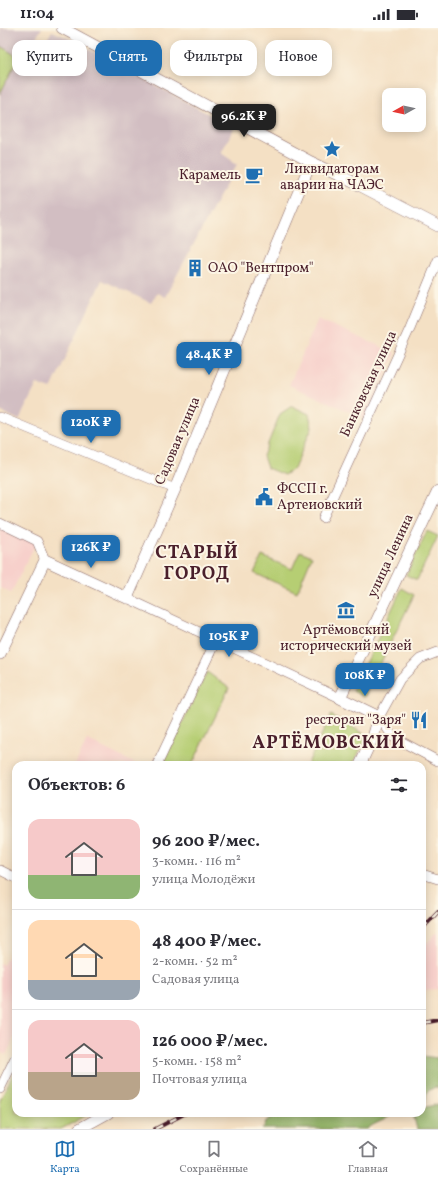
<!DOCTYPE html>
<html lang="ru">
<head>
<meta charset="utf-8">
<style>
  :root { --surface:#fff; --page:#f2f2f3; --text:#2b2b33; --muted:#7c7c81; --line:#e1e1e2; --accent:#1f6fb2 }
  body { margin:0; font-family:Vollkorn,serif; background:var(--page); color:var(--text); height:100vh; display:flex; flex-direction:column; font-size:15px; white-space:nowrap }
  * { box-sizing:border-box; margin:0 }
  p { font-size:13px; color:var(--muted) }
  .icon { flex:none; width:22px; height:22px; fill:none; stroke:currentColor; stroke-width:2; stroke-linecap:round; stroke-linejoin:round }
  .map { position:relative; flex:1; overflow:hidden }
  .details { position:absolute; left:12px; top:733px; width:414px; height:356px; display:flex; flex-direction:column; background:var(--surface); border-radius:12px; box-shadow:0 2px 10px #0003 }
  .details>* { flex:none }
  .guide { position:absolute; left:12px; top:12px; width:414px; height:36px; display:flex; gap:8px }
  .needle { width:26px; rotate:262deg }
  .buttons { position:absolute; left:382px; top:60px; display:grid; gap:8px }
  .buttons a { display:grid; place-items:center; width:44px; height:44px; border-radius:8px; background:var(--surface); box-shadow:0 2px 10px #0003; font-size:20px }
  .price { position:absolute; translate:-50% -34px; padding:0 9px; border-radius:8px; background:var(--accent); color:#fff; font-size:13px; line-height:26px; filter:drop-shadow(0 1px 2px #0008) }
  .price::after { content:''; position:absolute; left:50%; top:24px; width:12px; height:9px; margin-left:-6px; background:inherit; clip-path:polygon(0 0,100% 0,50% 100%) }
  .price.current { background:#222; color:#fff }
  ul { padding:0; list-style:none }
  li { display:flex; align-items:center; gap:12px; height:100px; padding:0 16px }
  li+li { border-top:1px solid var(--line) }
  li span { display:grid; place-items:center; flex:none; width:112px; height:80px; border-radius:12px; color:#555 }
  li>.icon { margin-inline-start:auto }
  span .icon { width:48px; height:48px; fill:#fffc; stroke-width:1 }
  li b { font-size:17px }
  h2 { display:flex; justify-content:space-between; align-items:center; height:48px; padding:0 16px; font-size:17px }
  .pill { padding:0 14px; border-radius:12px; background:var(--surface); box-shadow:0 2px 10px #0003; font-size:14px; line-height:36px }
  .pill.current { background:var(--accent); color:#fff }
  .status { display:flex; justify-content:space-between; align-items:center; height:28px; padding:0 20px; background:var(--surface); direction:ltr }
  .status svg { height:11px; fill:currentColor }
  .dock { display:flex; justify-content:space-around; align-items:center; height:56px; border-top:1px solid var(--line); background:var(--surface); font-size:11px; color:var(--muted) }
  .dock a { display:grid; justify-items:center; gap:2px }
  .dock .current { color:var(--accent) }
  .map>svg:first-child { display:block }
  .built { fill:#f7d0cb }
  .industrial { fill:#d2bec2 }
  .green { fill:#b6ce73; stroke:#80764f }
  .forest { fill:#90b165; stroke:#6d6848 }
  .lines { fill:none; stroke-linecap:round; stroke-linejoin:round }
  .minor-casing { stroke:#866361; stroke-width:10 }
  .tertiary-casing { stroke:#866361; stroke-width:12 }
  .minor { stroke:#fff; stroke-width:9 }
  .tertiary { stroke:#fff; stroke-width:11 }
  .rail-casing { stroke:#4a1f2b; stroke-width:4 }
  .rail { stroke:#fcf5e5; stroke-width:2.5; stroke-dasharray:8; stroke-linecap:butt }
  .labels { text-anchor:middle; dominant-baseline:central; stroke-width:4; stroke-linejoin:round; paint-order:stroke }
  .poi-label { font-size:14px; fill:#4a1f2b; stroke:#fcf5e5 }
  .street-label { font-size:14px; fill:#4a1f2b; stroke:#fcf5e5 }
  .district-label { font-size:18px; font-weight:bold; letter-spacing:1px; fill:#4a1f2b; stroke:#fcf5e5 }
</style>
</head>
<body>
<div class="status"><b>11:04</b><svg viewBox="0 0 49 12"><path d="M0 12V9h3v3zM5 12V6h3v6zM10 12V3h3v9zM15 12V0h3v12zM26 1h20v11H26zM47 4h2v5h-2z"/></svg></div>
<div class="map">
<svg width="438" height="1101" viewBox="0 0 438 1101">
  <rect width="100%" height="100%" fill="#fcf5e5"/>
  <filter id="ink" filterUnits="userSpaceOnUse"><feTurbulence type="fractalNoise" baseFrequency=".025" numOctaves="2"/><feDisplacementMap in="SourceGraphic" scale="8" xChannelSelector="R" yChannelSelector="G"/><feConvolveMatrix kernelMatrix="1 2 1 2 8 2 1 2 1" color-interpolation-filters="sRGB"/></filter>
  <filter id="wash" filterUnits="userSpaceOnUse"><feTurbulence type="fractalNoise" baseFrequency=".012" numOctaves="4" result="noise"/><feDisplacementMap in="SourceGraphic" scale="16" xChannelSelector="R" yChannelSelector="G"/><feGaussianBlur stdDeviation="0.9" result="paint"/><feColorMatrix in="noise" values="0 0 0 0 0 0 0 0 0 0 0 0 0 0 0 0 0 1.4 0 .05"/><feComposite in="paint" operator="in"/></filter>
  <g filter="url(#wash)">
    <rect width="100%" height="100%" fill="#f4e0c4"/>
    <!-- built -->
    <path class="built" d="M318,291L395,325L366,391L289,357Z
      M0,497L36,515L11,565L0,560Z
      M87,712L138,737H75Z
      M438,903V961L422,962V920Z
      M12,920L16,922V1006L6,1027L0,1024V935L3,937Z"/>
    <!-- industrial -->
    <path class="industrial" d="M0,0H42L31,18L40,23L52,3L70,11L234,100L221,125L237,136L165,269L157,265L151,275L102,252L51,361L37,356L19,392L0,383Z"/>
    <!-- green -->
    <path class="green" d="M0,18L15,27L16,34L0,66Z
      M292,378L309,386L312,399L294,441L284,447L267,440L263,428L280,386Z
      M427,503L438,508L417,552L406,547Z
      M300,523L312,528L297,564L254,545L262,528L292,541Z
      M402,560L414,567L364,669L353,663Z
      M207,644L229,660L192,737H162Z
      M331,687L368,708L352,737H307Z
      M16,1040V1085H91L61,1101H0V1072Z"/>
    <!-- forest -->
    <path class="forest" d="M422,1028L438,1030V1061L435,1059L428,1063L425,1074L422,1076Z
      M438,1076V1101H417L414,1090L415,1085H422V1080Z
      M280,1085H393C386,1093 375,1094 367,1101H262L265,1097L266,1093Z"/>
  </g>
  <g filter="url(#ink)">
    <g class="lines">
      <!-- minor casing -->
      <g class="minor-casing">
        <path id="minor" d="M0,389L175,461
          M323,490L410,300L438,232
          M0,495L37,513L45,532
          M127,570L340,670
          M438,624L420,631L400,651L379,689L393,709L438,733
          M157,737L216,612
          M0,842L16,850
          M422,846L438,851
          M0,1061L16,1028"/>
      </g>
      <!-- tertiary casing -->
      <g class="tertiary-casing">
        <path id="tertiary" d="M62,0L311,134L355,155L438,198
          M0,626L45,532L127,570L175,461L311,134
          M360,737L373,709L379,689L340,670L438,463
          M79,1101L108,1085"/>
      </g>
      <!-- minor -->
      <use href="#minor" class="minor"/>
      <!-- tertiary -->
      <use href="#tertiary" class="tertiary"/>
      <!-- rail casing -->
      <g class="rail-casing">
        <path id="rail" d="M422,901L438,884
          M422,995L438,992
          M155,1101L186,1085"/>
      </g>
      <!-- rail -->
      <use href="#rail" class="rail"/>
    </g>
  </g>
  <!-- icons -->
  <defs>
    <g id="sight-bare" transform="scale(1.38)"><path d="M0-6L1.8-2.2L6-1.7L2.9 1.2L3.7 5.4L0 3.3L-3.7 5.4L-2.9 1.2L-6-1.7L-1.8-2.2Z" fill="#1f6fb2" stroke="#fcf5e5" stroke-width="2.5" paint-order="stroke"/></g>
    <g id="cafe-bare" transform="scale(1.38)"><path d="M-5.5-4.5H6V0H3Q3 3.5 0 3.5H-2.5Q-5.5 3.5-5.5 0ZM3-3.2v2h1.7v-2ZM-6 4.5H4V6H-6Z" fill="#1f6fb2" stroke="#fcf5e5" stroke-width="2.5" paint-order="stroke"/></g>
    <g id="building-bare" transform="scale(1.38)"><path d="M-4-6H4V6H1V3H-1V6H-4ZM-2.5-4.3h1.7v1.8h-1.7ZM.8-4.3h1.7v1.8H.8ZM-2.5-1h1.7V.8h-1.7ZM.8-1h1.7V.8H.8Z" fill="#1f6fb2" stroke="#fcf5e5" stroke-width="2.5" paint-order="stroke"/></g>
    <g id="civic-bare" transform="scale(1.38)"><path d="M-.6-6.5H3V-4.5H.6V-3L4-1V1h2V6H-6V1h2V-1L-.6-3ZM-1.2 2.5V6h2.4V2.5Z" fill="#1f6fb2" stroke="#fcf5e5" stroke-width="2.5" paint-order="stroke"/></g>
    <g id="museum-bare" transform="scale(1.38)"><path d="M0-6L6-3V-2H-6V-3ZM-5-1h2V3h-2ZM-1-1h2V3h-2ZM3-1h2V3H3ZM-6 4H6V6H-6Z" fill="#1f6fb2" stroke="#fcf5e5" stroke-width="2.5" paint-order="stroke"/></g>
    <g id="restaurant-bare" transform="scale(1.38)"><path d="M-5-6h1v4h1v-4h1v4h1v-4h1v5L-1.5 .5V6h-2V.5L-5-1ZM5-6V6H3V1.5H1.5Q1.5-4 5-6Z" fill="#1f6fb2" stroke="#fcf5e5" stroke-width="2.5" paint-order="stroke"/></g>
  </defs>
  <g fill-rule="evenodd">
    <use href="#sight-bare" x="332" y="121"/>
    <use href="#cafe-bare" x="254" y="147"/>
    <use href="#building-bare" x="195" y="240"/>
    <use href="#civic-bare" x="264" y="469"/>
    <use href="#museum-bare" x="346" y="582"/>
    <use href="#restaurant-bare" x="419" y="692"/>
  </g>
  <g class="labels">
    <!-- poi labels -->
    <g class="poi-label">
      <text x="332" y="141">Ликвидаторам<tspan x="332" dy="16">аварии на ЧАЭС</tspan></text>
      <text x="241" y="147" text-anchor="end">Карамель</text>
      <text x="208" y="240" text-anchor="start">ОАО "Вентпром"</text>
      <text x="277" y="461" text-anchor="start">ФССП г.<tspan x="277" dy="16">Артеиовский</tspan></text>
      <text x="346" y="602">Артёмовский<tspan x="346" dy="16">исторический музей</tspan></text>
      <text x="406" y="692" text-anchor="end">ресторан "Заря"</text>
    </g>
    <!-- street labels -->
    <g class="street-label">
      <text transform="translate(369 356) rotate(-65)">Банковская улица</text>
      <text transform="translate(178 413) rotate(-67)">Садовая улица</text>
      <text transform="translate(391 528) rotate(-65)">улица Ленина</text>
    </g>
    <!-- district labels -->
    <g class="district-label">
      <text x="197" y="525">СТАРЫЙ<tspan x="197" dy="21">ГОРОД</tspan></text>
      <text x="329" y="715">АРТЁМОВСКИЙ</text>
    </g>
  </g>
</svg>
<div class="buttons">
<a><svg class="needle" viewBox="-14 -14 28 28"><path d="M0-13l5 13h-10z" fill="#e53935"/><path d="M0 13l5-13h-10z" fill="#7c7c81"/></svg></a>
</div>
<b class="price current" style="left:244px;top:110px">96.2K ₽</b>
<b class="price" style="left:209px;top:348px">48.4K ₽</b>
<b class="price" style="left:91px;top:416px">120K ₽</b>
<b class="price" style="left:91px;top:541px">126K ₽</b>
<b class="price" style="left:229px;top:630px">105K ₽</b>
<b class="price" style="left:365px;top:669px">108K ₽</b>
<div class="guide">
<a class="pill">Купить</a>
<a class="pill current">Снять</a>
<a class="pill">Фильтры</a>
<a class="pill">Новое</a>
</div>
<section class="details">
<h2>Объектов: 6<svg class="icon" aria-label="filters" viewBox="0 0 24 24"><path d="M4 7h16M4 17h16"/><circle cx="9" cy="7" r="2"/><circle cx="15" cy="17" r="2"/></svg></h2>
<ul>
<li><span style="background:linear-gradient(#f6c9c9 70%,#8fb573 0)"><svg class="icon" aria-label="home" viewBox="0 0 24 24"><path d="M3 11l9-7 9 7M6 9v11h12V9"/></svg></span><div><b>96 200 ₽/мес.</b><p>3-комн. · 116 m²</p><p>улица Молодёжи</p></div></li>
<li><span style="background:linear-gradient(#ffd9b3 75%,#9aa5b1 0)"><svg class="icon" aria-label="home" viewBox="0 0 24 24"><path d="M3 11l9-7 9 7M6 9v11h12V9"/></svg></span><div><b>48 400 ₽/мес.</b><p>2-комн. · 52 m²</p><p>Садовая улица</p></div></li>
<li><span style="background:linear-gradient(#f6c9c9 65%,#b9a48a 0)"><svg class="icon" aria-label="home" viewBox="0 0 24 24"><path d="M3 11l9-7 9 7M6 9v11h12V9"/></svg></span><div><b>126 000 ₽/мес.</b><p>5-комн. · 158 m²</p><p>Почтовая улица</p></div></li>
</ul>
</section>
</div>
<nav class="dock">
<a class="current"><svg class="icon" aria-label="map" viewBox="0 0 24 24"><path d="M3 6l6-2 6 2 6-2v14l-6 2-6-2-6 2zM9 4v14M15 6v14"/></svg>Карта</a>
<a><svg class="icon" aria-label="saved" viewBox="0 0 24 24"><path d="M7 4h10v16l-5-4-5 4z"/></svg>Сохранённые</a>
<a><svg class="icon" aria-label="home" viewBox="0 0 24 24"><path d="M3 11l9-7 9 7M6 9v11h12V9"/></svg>Главная</a>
</nav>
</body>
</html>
